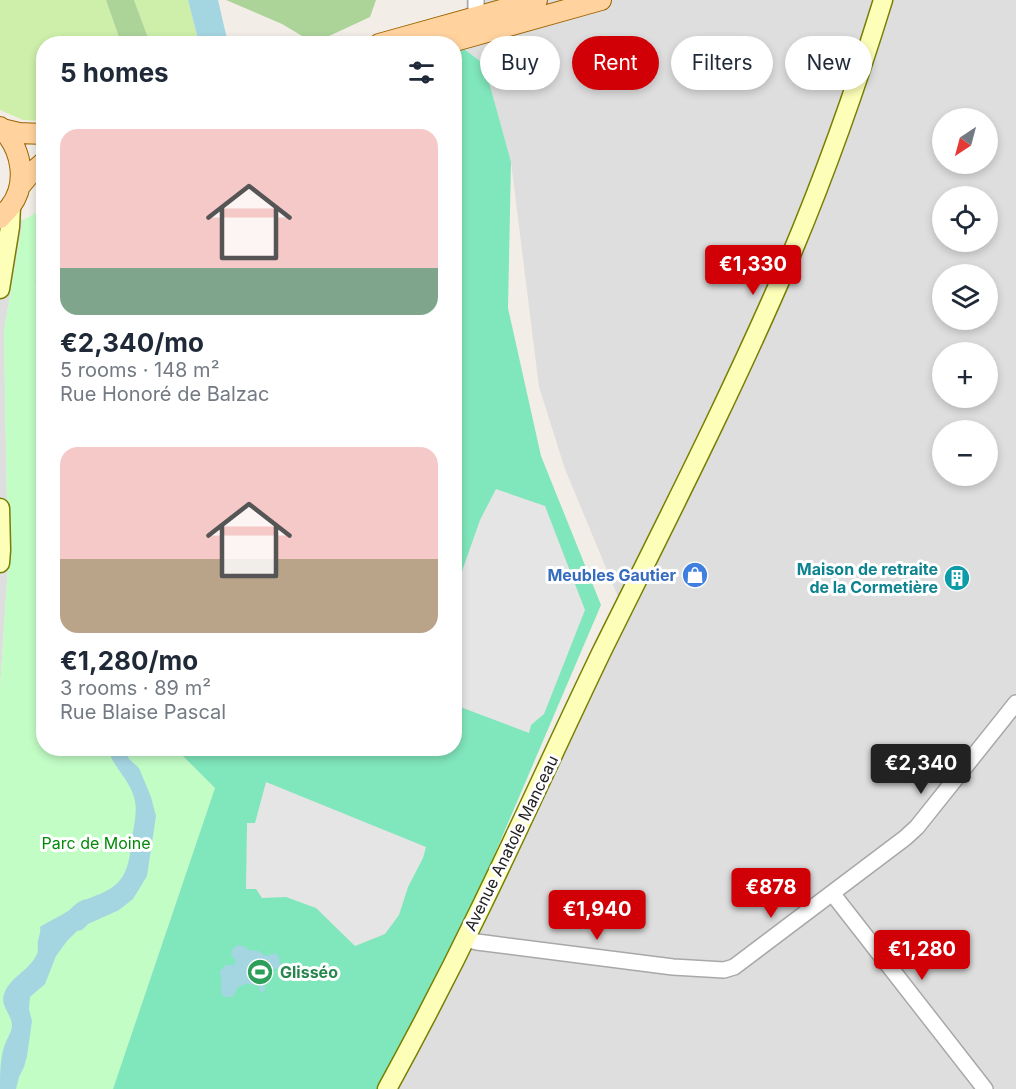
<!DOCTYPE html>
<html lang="en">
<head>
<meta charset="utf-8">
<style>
  :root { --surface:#fff; --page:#f2f2f3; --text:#1f2937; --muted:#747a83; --accent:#d10007 }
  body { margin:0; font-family:Inter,sans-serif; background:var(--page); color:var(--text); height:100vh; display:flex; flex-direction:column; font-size:22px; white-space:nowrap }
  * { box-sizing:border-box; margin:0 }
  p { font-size:20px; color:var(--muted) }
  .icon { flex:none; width:33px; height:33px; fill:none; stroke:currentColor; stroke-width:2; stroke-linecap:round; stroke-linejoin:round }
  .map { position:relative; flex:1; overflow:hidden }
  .details { position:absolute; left:36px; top:36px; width:426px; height:720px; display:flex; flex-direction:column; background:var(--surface); border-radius:24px; box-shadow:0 3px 9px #0003 }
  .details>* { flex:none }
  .guide { position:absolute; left:480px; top:36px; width:446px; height:54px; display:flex; gap:12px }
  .needle { width:39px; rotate:216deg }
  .buttons { position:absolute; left:932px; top:108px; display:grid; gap:12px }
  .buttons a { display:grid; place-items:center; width:66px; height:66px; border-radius:50%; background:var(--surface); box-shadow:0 3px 9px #0003; font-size:30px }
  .price { position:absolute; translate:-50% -51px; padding:0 14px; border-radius:6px; background:var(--accent); color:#fff; font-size:20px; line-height:39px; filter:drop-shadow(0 2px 3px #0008) }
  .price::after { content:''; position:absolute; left:50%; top:36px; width:18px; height:14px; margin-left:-9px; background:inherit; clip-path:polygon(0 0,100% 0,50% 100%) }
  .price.current { background:#222; color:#fff }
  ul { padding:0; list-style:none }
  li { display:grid; align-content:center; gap:12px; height:318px; padding:0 24px }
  li span { display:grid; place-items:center; height:186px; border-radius:18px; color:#555 }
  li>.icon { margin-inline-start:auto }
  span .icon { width:108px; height:108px; fill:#fffc; stroke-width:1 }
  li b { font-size:26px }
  h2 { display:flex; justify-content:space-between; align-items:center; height:72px; padding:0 24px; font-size:26px }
  .pill { padding:0 21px; border-radius:27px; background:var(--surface); box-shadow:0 3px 9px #0003; font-size:21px; line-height:54px }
  .pill.current { background:var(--accent); color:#fff }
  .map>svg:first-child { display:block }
  .residential { fill:#dfdede; fill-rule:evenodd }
  .grass { fill:#ceefaa }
  .forest { fill:#acd499 }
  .park { fill:#c2fdc5 }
  .pitch { fill:#80e6bb }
  .parking { fill:#e5e5e5 }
  .water { fill:#a4d6e2 }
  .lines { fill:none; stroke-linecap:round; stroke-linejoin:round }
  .stream { stroke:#a4d6e2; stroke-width:3 }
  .tertiary-casing { stroke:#a8a8a8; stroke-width:18 }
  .secondary-casing { stroke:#767f00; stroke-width:21 }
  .primary-casing { stroke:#9d6400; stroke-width:22 }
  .tertiary { stroke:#fff; stroke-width:15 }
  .secondary { stroke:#fdfeb8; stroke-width:18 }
  .primary { stroke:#ffd29e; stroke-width:20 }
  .labels { text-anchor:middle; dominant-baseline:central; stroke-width:6; stroke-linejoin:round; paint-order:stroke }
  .culture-label { font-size:16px; font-weight:bold; fill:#0d838f; stroke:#fff; text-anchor:end }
  .shop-label { font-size:16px; font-weight:bold; fill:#366cbe; stroke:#fff; text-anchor:end }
  .park-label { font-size:16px; fill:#038a0a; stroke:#fff }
  .street-label { font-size:16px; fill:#212121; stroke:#fff }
  .leisure-label { font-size:16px; font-weight:bold; fill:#27864d; stroke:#fff; text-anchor:start }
</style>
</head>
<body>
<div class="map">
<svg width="1016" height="1089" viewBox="0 0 1016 1089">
  <rect width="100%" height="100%" fill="#f2eee7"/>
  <!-- residential -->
  <path class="residential" d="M466,0H1016V1089H378L438,987L623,609L565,469L539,387L511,162L484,64L464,49ZM942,118H987V164H942ZM942,196H987V242H942ZM942,274H987V320H942ZM942,352H987V398H942ZM942,430H987V476H942Z
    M0,216L23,220L4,331L8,566L0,688Z"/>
  <!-- grass -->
  <path class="grass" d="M0,0H106L121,43L44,44L43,121L23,120L0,110Z
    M134,0H188L199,43H150Z"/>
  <!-- forest -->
  <path class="forest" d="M106,0H134L150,43H121Z
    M226,0H376L370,17L314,43L282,24Z"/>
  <!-- park -->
  <path class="park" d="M43,209L44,748L176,749L215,788L113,1089H0V688L8,566L4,331L23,220Z"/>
  <!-- pitch -->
  <path class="pitch" d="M464,49L484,64L511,162L508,308L541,456L601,605L438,987L378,1089H113L215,788L176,749L454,748V52Z"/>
  <!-- parking -->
  <path class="parking" d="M496,489L545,506L585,610L544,714L531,725L529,733L455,705V591L480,520Z
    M266,782L426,847L423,858L408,887L399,915L385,934L355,946L316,908L286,897L262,898L256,889H246L247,823H255Z"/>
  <!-- water -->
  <path class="water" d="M188,0H218L228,43H199Z
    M108,749H124L129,759L139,768L151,797L156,816L147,876L133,899L119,910L88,924L82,930L77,931L67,941L56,956L45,984L30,997L29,1009L32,1021L27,1056L24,1067L19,1077L16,1089H0C0,1074 0,1061 4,1047C6,1040 12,1032 12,1025C11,1013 0,1006 4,994C10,977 29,971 37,954C39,950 37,946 38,941C39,935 41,933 40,927C49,921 59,917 68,911C73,907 77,902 83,900C84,899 86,900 87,899C91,898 96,895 100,894C127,883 129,865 132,838C134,825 138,810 134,797C129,779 113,767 108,749Z
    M237,945L246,947L248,950L258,951L266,956L276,953L279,958L281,967L270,970L267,980L264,984L265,990L261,993L259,985L245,984L237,988L235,994L231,997C217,997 222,990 221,981C221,977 220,974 220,971L226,965H234L236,960L231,955L232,950Z"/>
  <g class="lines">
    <!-- stream -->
    <path class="stream" d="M37,282L44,283"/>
    <!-- tertiary casing -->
    <g class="tertiary-casing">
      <path id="tertiary" d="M476,0V16
        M832,893L985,1089
        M465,939L477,942L673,967L724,970L734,967L905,838L917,827L1016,703"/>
    </g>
    <!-- secondary casing -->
    <g class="secondary-casing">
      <path id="secondary" d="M0,289L10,227L11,206
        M0,508L1,550L0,563
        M387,1089C420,1029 451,969 481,907C522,823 561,736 602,651C666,522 732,393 789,260C825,175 856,88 883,0"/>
    </g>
    <!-- primary casing -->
    <g class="primary-casing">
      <path id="primary" d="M379,44L537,0
        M444,44L601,0
        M0,127C21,147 29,182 10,207C7,211 3,214 0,218
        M2,129L19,133L44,134
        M20,186L30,174L44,162"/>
    </g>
    <!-- tertiary -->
    <use href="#tertiary" class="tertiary"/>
    <!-- secondary -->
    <use href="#secondary" class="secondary"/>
    <!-- primary -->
    <use href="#primary" class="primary"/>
  </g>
  <!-- icons -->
  <defs>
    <g id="shop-disc" transform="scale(1.35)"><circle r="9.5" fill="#3f7fe0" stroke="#fff"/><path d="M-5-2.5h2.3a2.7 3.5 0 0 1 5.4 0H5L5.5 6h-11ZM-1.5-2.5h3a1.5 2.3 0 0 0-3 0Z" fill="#fff"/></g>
    <g id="building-disc" transform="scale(1.35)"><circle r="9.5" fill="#0f9aa8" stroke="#fff"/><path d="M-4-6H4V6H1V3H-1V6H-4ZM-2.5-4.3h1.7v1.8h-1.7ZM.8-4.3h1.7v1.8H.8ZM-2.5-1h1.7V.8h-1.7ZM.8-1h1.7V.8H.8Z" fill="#fff"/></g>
    <g id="stadium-disc" transform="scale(1.35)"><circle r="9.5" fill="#2e9e5b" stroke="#fff"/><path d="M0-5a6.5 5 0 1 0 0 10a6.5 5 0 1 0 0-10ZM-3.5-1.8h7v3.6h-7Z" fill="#fff"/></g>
  </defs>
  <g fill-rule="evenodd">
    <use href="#shop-disc" x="695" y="575"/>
    <use href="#building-disc" x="957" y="578"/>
    <use href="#stadium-disc" x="260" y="972"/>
  </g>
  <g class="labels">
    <!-- culture labels -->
    <g class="culture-label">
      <text x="938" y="569">Maison de retraite<tspan x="938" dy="18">de la Cormetière</tspan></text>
    </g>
    <!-- shop labels -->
    <g class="shop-label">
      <text x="676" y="575">Meubles Gautier</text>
    </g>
    <!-- park labels -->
    <g class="park-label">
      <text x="96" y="843">Parc de Moine</text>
    </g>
    <!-- street labels -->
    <g class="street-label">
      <text transform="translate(511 843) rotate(-64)">Avenue Anatole Manceau</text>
    </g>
    <!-- leisure labels -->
    <g class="leisure-label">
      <text x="280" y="972">Glisséo</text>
    </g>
  </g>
</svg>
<div class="buttons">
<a><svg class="needle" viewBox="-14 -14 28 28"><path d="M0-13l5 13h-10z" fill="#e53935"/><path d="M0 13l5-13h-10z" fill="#747a83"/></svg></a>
<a><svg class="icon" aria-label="locate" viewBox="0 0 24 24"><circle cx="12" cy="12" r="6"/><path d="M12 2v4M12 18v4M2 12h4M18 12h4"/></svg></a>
<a><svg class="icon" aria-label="layers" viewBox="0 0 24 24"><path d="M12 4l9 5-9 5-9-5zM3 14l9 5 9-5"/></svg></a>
<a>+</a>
<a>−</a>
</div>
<b class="price" style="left:753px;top:296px">€1,330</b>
<b class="price current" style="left:921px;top:795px">€2,340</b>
<b class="price" style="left:771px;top:919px">€878</b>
<b class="price" style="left:597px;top:941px">€1,940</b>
<b class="price" style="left:922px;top:981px">€1,280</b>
<div class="guide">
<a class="pill">Buy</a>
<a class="pill current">Rent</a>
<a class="pill">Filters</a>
<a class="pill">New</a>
</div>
<section class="details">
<h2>5 homes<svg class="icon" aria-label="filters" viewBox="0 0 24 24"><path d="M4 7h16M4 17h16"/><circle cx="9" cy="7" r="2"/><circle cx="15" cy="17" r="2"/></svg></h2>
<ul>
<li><span style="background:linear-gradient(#f6c9c9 75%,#7fa58c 0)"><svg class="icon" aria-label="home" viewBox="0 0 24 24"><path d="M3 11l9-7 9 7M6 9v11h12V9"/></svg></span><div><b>€2,340/mo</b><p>5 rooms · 148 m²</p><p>Rue Honoré de Balzac</p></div></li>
<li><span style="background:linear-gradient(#f6c9c9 60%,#b9a48a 0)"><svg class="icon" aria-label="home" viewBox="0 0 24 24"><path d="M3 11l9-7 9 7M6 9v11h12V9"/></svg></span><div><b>€1,280/mo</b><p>3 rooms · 89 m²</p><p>Rue Blaise Pascal</p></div></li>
</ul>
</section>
</div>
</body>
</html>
